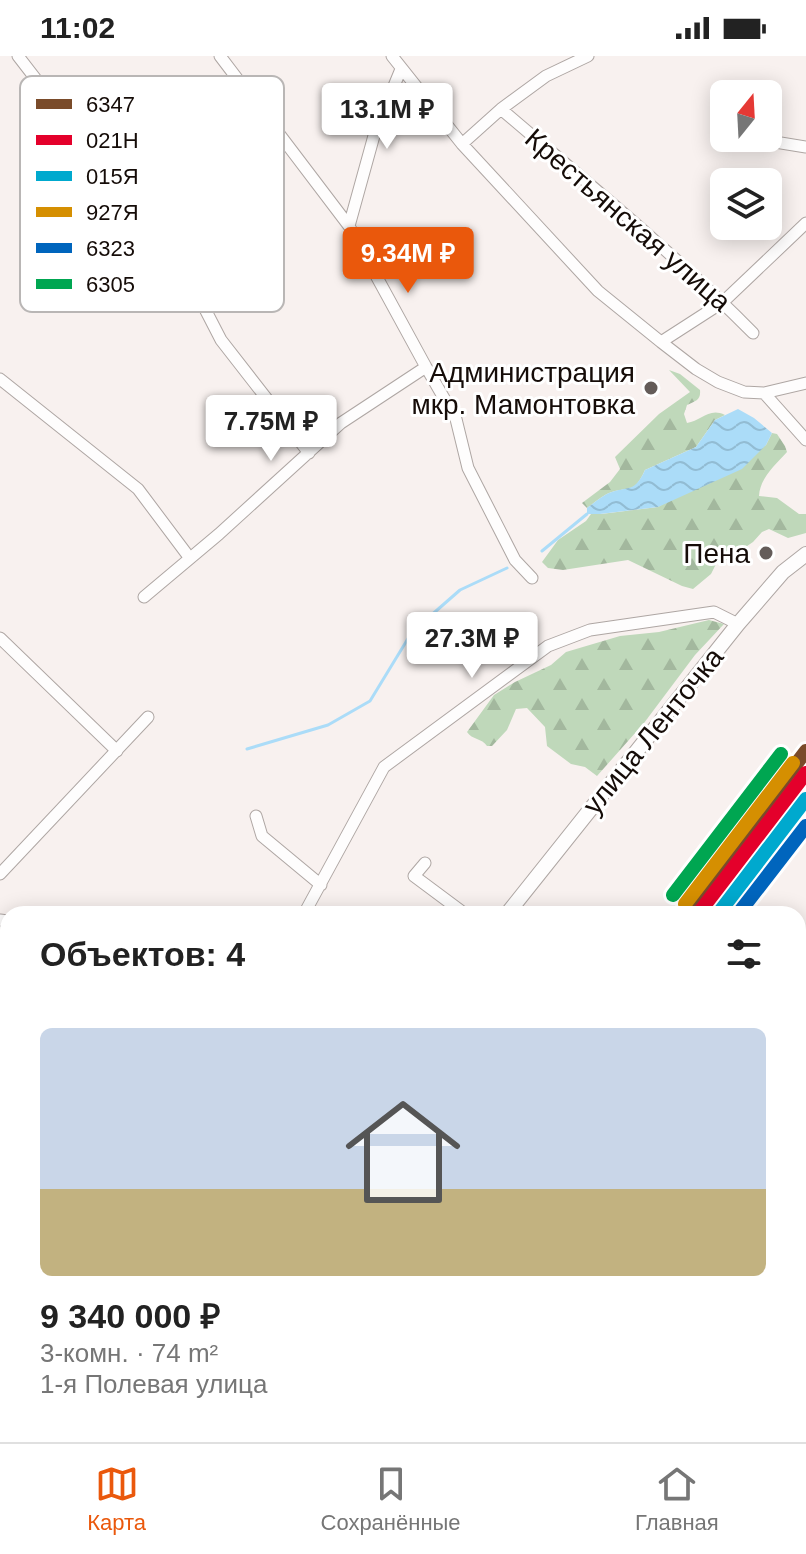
<!DOCTYPE html>
<html lang="ru">
<head>
<meta charset="utf-8">
<style>
  :root { --surface:#fff; --page:#f6f6f6; --text:#222; --muted:#767676; --line:#e0e0e0; --accent:#ea580c }
  body { margin:0; font-family:Helvetica,sans-serif; background:var(--page); color:var(--text); height:100vh; display:flex; flex-direction:column; font-size:30px; white-space:nowrap }
  * { box-sizing:border-box; margin:0 }
  p { font-size:26px; color:var(--muted) }
  .icon { flex:none; width:44px; height:44px; fill:none; stroke:currentColor; stroke-width:2; stroke-linecap:round; stroke-linejoin:round }
  .map { position:relative; flex:1; overflow:hidden }
  .side { position:absolute; left:0px; top:850px; width:806px; height:536px; display:flex; flex-direction:column; background:var(--surface); border-radius:24px 24px 0 0; box-shadow:0 4px 20px #0003 }
  .side>* { flex:none }
  .needle { width:52px; rotate:18deg }
  .tools { position:absolute; left:710px; top:24px; display:grid; gap:16px }
  .tools a { display:grid; place-items:center; width:72px; height:72px; border-radius:12px; background:var(--surface); box-shadow:0 4px 20px #0003; font-size:40px }
  .price { position:absolute; translate:-50% -68px; padding:0 18px; border-radius:8px; background:#fff; color:#222; font-size:26px; line-height:52px; filter:drop-shadow(0 2px 4px #0008) }
  .price::after { content:''; position:absolute; left:50%; top:48px; width:24px; height:18px; margin-left:-12px; background:inherit; clip-path:polygon(0 0,100% 0,50% 100%) }
  .price.selected { background:var(--accent); color:#fff }
  ul { padding:0; list-style:none }
  li { display:grid; align-content:center; gap:16px; height:424px; padding:0 40px }
  li span { display:grid; place-items:center; height:248px; border-radius:12px; color:#555 }
  li>.icon { margin-inline-start:auto }
  span .icon { width:144px; height:144px; fill:#fffc; stroke-width:1 }
  li b { font-size:34px }
  h2 { display:flex; justify-content:space-between; align-items:center; height:96px; padding:0 40px; font-size:34px }
  .status { display:flex; justify-content:space-between; align-items:center; height:56px; padding:0 40px; background:var(--surface); direction:ltr }
  .status svg { height:22px; fill:currentColor }
  .menu { display:flex; justify-content:space-around; align-items:center; height:112px; border-top:2px solid var(--line); background:var(--surface); font-size:22px; color:var(--muted) }
  .menu a { display:grid; justify-items:center; gap:4px }
  .menu .selected { color:var(--accent) }
  .map>svg:first-child { display:block }
  .forest { fill:url(#forest-firs) }
  .water { fill:url(#water-waves) }
  .lines { fill:none; stroke-linecap:round; stroke-linejoin:round }
  .stream { stroke:#abdcf8; stroke-width:3 }
  .minor-casing { stroke:#aea6a3; stroke-width:13 }
  .major-casing { stroke:#aea6a3; stroke-width:16 }
  .minor { stroke:#fefdfd; stroke-width:11 }
  .major { stroke:#fefdfd; stroke-width:14 }
  .rail-1-casing { stroke:#fff; stroke-width:20 }
  .rail-2-casing { stroke:#fff; stroke-width:20 }
  .rail-3-casing { stroke:#fff; stroke-width:20 }
  .rail-4-casing { stroke:#fff; stroke-width:20 }
  .rail-5-casing { stroke:#fff; stroke-width:20 }
  .rail-6-casing { stroke:#fff; stroke-width:20 }
  .rail-1 { stroke:#7a4b2a; stroke-width:14 }
  .rail-2 { stroke:#e4002b; stroke-width:14 }
  .rail-3 { stroke:#00a9ce; stroke-width:14 }
  .rail-4 { stroke:#d58f01; stroke-width:14 }
  .rail-5 { stroke:#0065bd; stroke-width:14 }
  .rail-6 { stroke:#00a651; stroke-width:14 }
  .poi-dot { fill:#645c59; stroke:#fff; stroke-width:3 }
  .labels { text-anchor:middle; dominant-baseline:central; stroke-width:6; stroke-linejoin:round; paint-order:stroke }
  .street-label { font-size:28px; fill:#150c08; stroke:#fff }
  .poi-label { font-size:28px; fill:#150c08; stroke:#fff; text-anchor:end }
  .key { fill:#fff; stroke:#b9b6b5; stroke-width:2 }
  .key-label { font-size:22px; fill:#150c08 }
</style>
</head>
<body>
<div class="status"><b>11:02</b><svg viewBox="0 0 49 12"><path d="M0 12V9h3v3zM5 12V6h3v6zM10 12V3h3v9zM15 12V0h3v12zM26 1h20v11H26zM47 4h2v5h-2z"/></svg></div>
<div class="map">
<svg width="806" height="1386" viewBox="0 0 806 1386">
  <defs>
    <pattern id="forest-firs" width="22" height="20" patternUnits="userSpaceOnUse" patternTransform="scale(2)"><rect width="22" height="20" fill="#bfd8ba"/><path d="M5 1l3.5 6h-7zM16 11l3.5 6h-7z" fill="#a3b89e"/></pattern>
    <pattern id="water-waves" width="16" height="10" patternUnits="userSpaceOnUse" patternTransform="scale(2)"><rect width="16" height="10" fill="#abdcf8"/><path d="M0 5q4-4 8 0t8 0" fill="none" stroke="#92bcd3"/></pattern>
  </defs>
  <rect width="100%" height="100%" fill="#f8f1ef"/>
  <!-- forest -->
  <path class="forest" d="M669,314L680,318L700,334C701,344 696,345 687,349L684,358L687,367C701,365 709,351 725,359L715,364L696,391L645,414C633,440 630,429 609,437C602,440 594,447 587,452L582,447L610,426L620,413L615,401L659,358L690,336Z
    M772,377L777,378L785,390L787,396C775,409 760,422 759,440L777,442L799,458H806V477L788,482L769,473L762,476L753,486L725,505L716,508L711,518L693,533L682,530L628,504L563,514L548,512L542,506L558,484L586,465L591,458H601L658,451L766,389Z
    M709,564L724,568L695,599L644,667L597,720L585,711L571,708L547,690L545,671L527,652L516,653L507,674L492,690H487C482,682 472,684 467,676L494,639L515,626L551,609L566,596L620,580L659,576Z"/>
  <!-- water -->
  <path class="water" d="M738,353L754,362L772,377L766,389L742,413L658,451L600,458H587V452C594,447 602,440 609,437C629,429 634,438 645,414L696,391L715,364Z"/>
  <g class="lines">
    <!-- stream -->
    <path class="stream" d="M542,495L587,458
      M247,693L328,669L370,645L412,576L460,534L507,512"/>
    <!-- minor casing -->
    <g class="minor-casing">
      <path id="minor" d="M18,0L188,220L221,284L309,397
        M220,0L349,170L426,311L456,363L468,412L515,504L532,522
        M392,0L462,88L598,235L661,286L696,313L718,326L744,336L764,337L806,327
        M501,53C586,126 674,197 753,277
        M750,82L806,91
        M462,88L501,53L546,20L588,0
        M349,170L375,76L401,13
        M661,286L723,246L806,167
        M0,323L138,433L189,501
        M764,337L806,384
        M144,541L219,478L341,367L426,311
        M0,582L117,695
        M256,760L262,780L321,829
        M425,807L414,820L465,858
        M0,818L148,661
        M304,858L384,711L548,590L590,574L714,556L738,568
        M0,864L8,865
        M798,892L806,885
        M798,959L806,963
        M0,975V976
        M798,1152L806,1158
        M0,1369L4,1380
        M798,1374L806,1378
        M367,1386L374,1378
        M613,1386L620,1378"/>
    </g>
    <!-- major casing -->
    <g class="major-casing">
      <path id="major" d="M507,858L738,568L783,516L806,498
        M122,1386L128,1378"/>
    </g>
    <!-- minor -->
    <use href="#minor" class="minor"/>
    <!-- major -->
    <use href="#major" class="major"/>
    <!-- rail-1 casing -->
    <g class="rail-1-casing">
      <path id="rail-1" d="M682,858L806,695"/>
    </g>
    <!-- rail-2 casing -->
    <g class="rail-2-casing">
      <path id="rail-2" d="M698,858L806,717"/>
    </g>
    <!-- rail-3 casing -->
    <g class="rail-3-casing">
      <path id="rail-3" d="M718,858L806,743"/>
    </g>
    <!-- rail-4 casing -->
    <g class="rail-4-casing">
      <path id="rail-4" d="M685,848L793,707"/>
    </g>
    <!-- rail-5 casing -->
    <g class="rail-5-casing">
      <path id="rail-5" d="M738,858L806,770"/>
    </g>
    <!-- rail-6 casing -->
    <g class="rail-6-casing">
      <path id="rail-6" d="M673,839L781,698"/>
    </g>
    <!-- rail-1 -->
    <use href="#rail-1" class="rail-1"/>
    <!-- rail-2 -->
    <use href="#rail-2" class="rail-2"/>
    <!-- rail-3 -->
    <use href="#rail-3" class="rail-3"/>
    <!-- rail-4 -->
    <use href="#rail-4" class="rail-4"/>
    <!-- rail-5 -->
    <use href="#rail-5" class="rail-5"/>
    <!-- rail-6 -->
    <use href="#rail-6" class="rail-6"/>
  </g>
  <!-- markers -->
  <g class="poi-dot">
    <circle cx="651" cy="332" r="8"/>
    <circle cx="766" cy="497" r="8"/>
  </g>
  <g class="labels">
    <!-- street labels -->
    <g class="street-label">
      <text transform="translate(628 164) rotate(41)">Крестьянская улица</text>
      <text transform="translate(653 675) rotate(-51)">улица Ленточка</text>
    </g>
    <!-- poi labels -->
    <g class="poi-label">
      <text x="635" y="316">Администрация<tspan x="635" dy="32">мкр. Мамонтовка</tspan></text>
      <text x="750" y="497">Пена</text>
    </g>
  </g>
  <!-- legend -->
  <rect x="20" y="20" width="264" height="236" rx="12" class="key"/>
  <rect x="36" y="43" width="36" height="10" fill="#7a4b2a"/>
  <rect x="36" y="79" width="36" height="10" fill="#e4002b"/>
  <rect x="36" y="115" width="36" height="10" fill="#00a9ce"/>
  <rect x="36" y="151" width="36" height="10" fill="#d58f01"/>
  <rect x="36" y="187" width="36" height="10" fill="#0065bd"/>
  <rect x="36" y="223" width="36" height="10" fill="#00a651"/>
  <g class="key-label">
    <text x="86" y="56">6347</text>
    <text x="86" y="92">021Н</text>
    <text x="86" y="128">015Я</text>
    <text x="86" y="164">927Я</text>
    <text x="86" y="200">6323</text>
    <text x="86" y="236">6305</text>
  </g>
</svg>
<div class="tools">
<a><svg class="needle" viewBox="-14 -14 28 28"><path d="M0-13l5 13h-10z" fill="#e53935"/><path d="M0 13l5-13h-10z" fill="#767676"/></svg></a>
<a><svg class="icon" aria-label="layers" viewBox="0 0 24 24"><path d="M12 4l9 5-9 5-9-5zM3 14l9 5 9-5"/></svg></a>
</div>
<b class="price" style="left:387px;top:95px">13.1M ₽</b>
<b class="price selected" style="left:408px;top:239px">9.34M ₽</b>
<b class="price" style="left:271px;top:407px">7.75M ₽</b>
<b class="price" style="left:472px;top:624px">27.3M ₽</b>
<section class="side">
<h2>Объектов: 4<svg class="icon" aria-label="filters" viewBox="0 0 24 24"><path d="M4 7h16M4 17h16"/><circle cx="9" cy="7" r="2"/><circle cx="15" cy="17" r="2"/></svg></h2>
<ul>
<li><span style="background:linear-gradient(#c9d6e8 65%,#c2b280 0)"><svg class="icon" aria-label="home" viewBox="0 0 24 24"><path d="M3 11l9-7 9 7M6 9v11h12V9"/></svg></span><div><b>9 340 000 ₽</b><p>3-комн. · 74 m²</p><p>1-я Полевая улица</p></div></li>
</ul>
</section>
</div>
<nav class="menu">
<a class="selected"><svg class="icon" aria-label="map" viewBox="0 0 24 24"><path d="M3 6l6-2 6 2 6-2v14l-6 2-6-2-6 2zM9 4v14M15 6v14"/></svg>Карта</a>
<a><svg class="icon" aria-label="saved" viewBox="0 0 24 24"><path d="M7 4h10v16l-5-4-5 4z"/></svg>Сохранённые</a>
<a><svg class="icon" aria-label="home" viewBox="0 0 24 24"><path d="M3 11l9-7 9 7M6 9v11h12V9"/></svg>Главная</a>
</nav>
</body>
</html>
